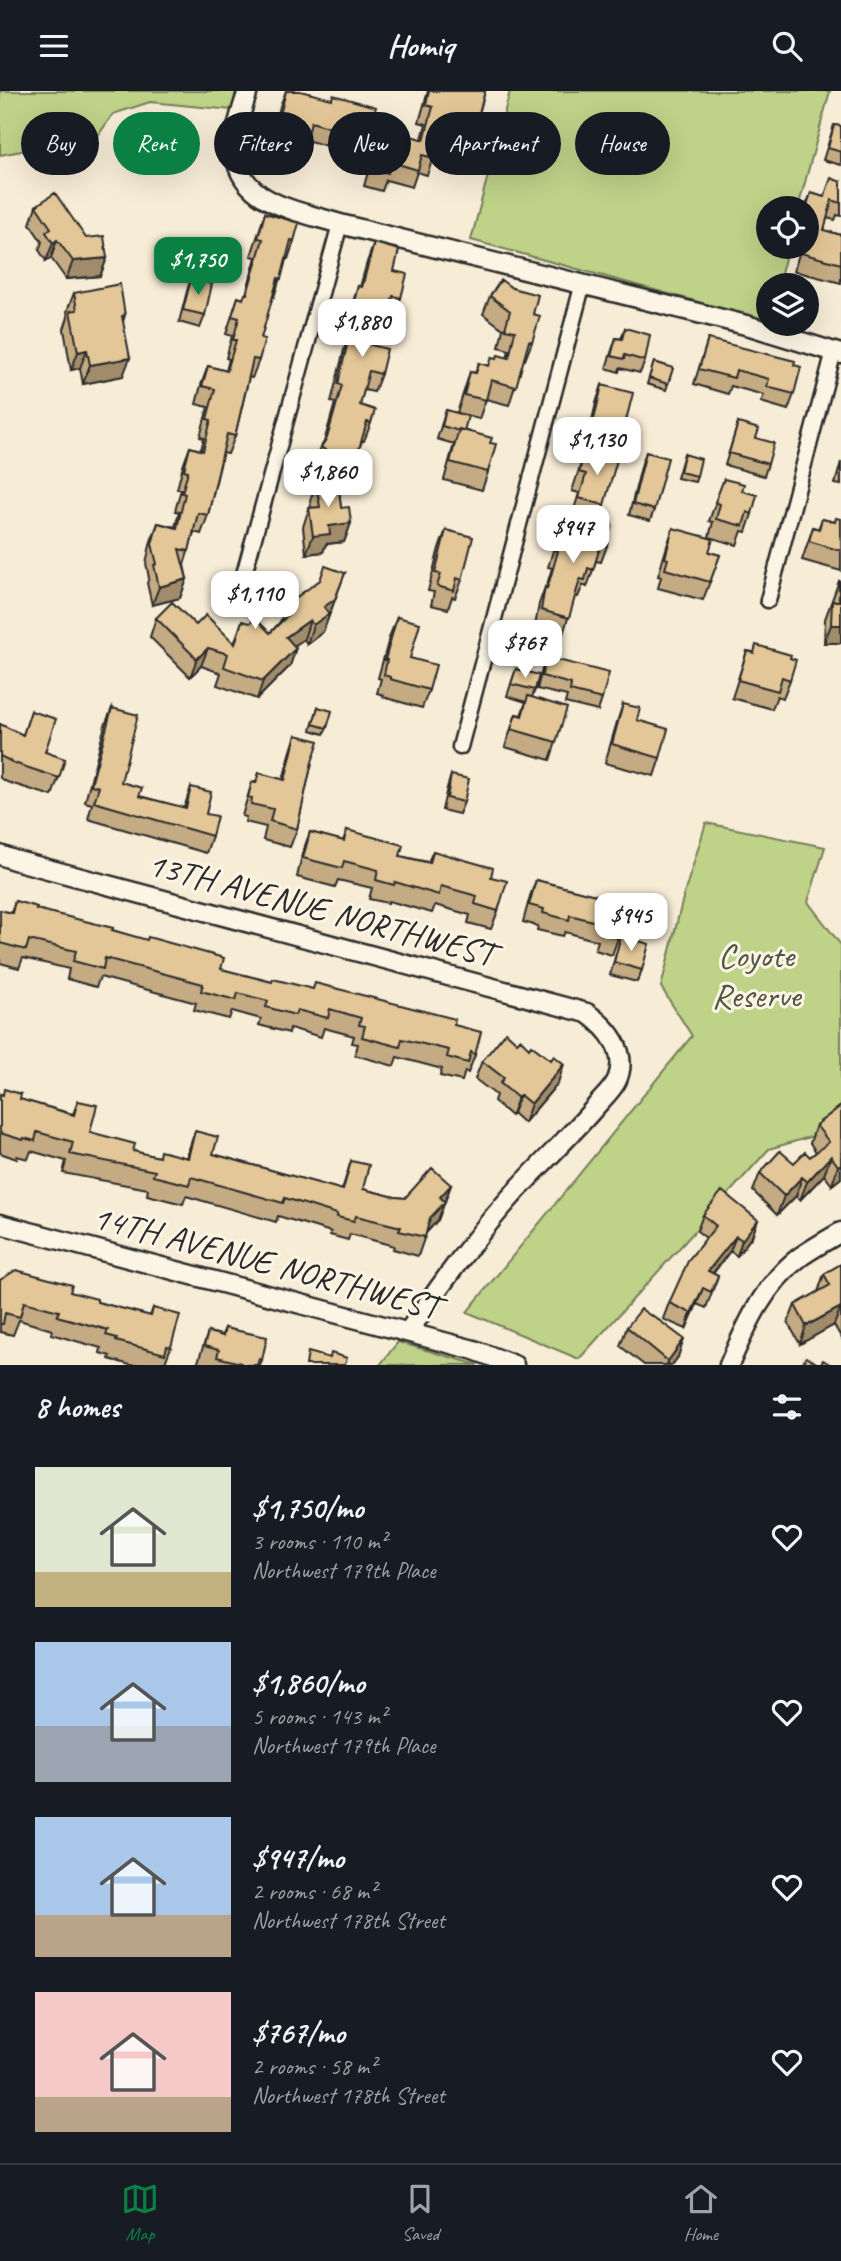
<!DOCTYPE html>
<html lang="en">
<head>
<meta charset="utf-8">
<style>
  :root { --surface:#171b24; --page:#20242c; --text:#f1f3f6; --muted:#9ea1a6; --line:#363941; --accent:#0b8043 }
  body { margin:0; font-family:Caveat,sans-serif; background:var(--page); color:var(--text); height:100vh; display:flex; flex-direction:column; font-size:26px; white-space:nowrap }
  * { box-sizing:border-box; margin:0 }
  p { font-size:23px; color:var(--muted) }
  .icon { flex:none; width:38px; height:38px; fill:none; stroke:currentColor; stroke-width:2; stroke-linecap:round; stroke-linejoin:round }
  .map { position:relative; height:1274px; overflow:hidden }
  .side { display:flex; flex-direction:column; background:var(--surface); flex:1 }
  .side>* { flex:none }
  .hud { position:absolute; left:21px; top:21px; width:800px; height:63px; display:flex; gap:14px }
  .controls { position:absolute; left:756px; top:105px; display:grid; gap:14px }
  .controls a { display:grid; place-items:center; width:63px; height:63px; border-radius:50%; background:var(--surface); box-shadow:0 7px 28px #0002; font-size:35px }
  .price { position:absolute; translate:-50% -60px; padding:0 16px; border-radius:14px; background:#fff; color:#222; font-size:23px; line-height:46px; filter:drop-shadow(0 2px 4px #0008) }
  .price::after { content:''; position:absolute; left:50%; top:42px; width:21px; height:16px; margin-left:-10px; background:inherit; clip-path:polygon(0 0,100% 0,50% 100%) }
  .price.selected { background:var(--accent); color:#fff }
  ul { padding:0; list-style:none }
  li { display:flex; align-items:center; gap:21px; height:175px; padding:0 35px }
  li span { display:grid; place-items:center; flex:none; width:196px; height:140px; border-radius:0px; color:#555 }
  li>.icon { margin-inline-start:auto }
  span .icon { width:84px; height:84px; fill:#fffc; stroke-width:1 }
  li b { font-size:30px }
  h2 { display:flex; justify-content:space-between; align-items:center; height:84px; padding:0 35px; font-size:30px }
  .pill { padding:0 24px; border-radius:32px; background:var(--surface); box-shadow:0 7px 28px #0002; font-size:24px; line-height:63px }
  .pill.selected { background:var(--accent); color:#fff }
  header { display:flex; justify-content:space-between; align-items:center; height:91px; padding:0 35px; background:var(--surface); font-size:32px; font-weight:800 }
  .tab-bar { display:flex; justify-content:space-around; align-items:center; height:98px; border-top:2px solid var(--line); background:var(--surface); font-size:19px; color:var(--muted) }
  .tab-bar a { display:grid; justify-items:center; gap:4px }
  .tab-bar .selected { color:var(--accent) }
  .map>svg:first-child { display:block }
  .green { fill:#bed288; stroke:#747e5a; stroke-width:2 }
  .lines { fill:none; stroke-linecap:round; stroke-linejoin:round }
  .minor-casing { stroke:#2b2b2b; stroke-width:19 }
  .tertiary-casing { stroke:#2b2b2b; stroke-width:23 }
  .minor { stroke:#fcf5e5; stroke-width:14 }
  .tertiary { stroke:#fcf5e5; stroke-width:18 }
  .wall { fill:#c4ab83; stroke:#2b2b2b; stroke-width:2 }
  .shaded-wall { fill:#a08b6a; stroke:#2b2b2b; stroke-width:2 }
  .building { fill:#e4c798; stroke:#2b2b2b; stroke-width:2 }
  .labels { text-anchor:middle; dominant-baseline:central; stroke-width:6; stroke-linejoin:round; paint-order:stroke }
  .street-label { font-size:35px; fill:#2b2b2b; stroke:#fcf5e5 }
  .park-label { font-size:35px; fill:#505542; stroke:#fcf5e5 }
</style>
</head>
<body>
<header><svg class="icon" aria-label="menu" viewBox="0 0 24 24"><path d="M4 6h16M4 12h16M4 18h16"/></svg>Homiq<svg class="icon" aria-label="search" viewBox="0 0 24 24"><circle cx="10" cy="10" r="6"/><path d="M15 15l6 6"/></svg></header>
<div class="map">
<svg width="841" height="1274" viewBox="0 0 841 1274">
  <rect width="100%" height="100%" fill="#f7ecd6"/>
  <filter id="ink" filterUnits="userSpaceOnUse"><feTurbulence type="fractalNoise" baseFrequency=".0143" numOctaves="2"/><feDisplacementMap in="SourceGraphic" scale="14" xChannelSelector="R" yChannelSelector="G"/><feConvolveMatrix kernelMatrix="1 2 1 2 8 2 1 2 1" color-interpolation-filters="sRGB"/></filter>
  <g filter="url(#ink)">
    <!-- green -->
    <path class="green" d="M0,0H236L232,19L150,11L113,23L97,46L0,64Z
      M510,0H830L798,117H768V156H788L778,194H768V230L471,149Z
      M706,732L825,756L808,811L841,854V1037L769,1058L579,1268L467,1221L692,945L661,896L684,803Z
      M398,1251L478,1274H380Z"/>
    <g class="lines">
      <!-- minor casing -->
      <g class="minor-casing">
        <path id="minor" d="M241,494L340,133
          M768,509L834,260
          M460,656L583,192"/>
      </g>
      <!-- tertiary casing -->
      <g class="tertiary-casing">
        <path id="tertiary" d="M248,0C243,15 237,32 235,47C230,111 292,118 340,133L750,235L841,263
          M0,764L14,769L587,922C608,937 629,961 617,989C613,998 603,1007 597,1014C569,1047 537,1076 509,1108C472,1150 440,1195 408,1241
          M0,1133L474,1259L514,1274
          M729,1274C746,1235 764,1193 800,1166C813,1157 827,1149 841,1141"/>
      </g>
      <!-- minor -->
      <use href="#minor" class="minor"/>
      <!-- tertiary -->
      <use href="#tertiary" class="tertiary"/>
    </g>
    <!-- wall -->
    <path class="wall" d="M286,0L367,47L361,65L306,49L300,66L296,64L292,73L268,67L280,15Z
      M428,0H485L474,41L468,58L439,50L427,84L417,81L412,96L386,89L382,100L364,95L374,60L380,43L399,48H422L426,33L419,31Z
      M834,34L841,35V74L823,69Z
      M841,91V125L837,124L835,129L827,127L824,139L841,144V192L794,180L801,156H807V117H805L811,102L824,106Z
      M36,115L86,147L107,167L100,185L66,188L51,167L46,170L39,159L42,151L30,133Z
      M265,122L294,150L288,168H286L274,206L272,205L261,247L259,269L252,287L249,286L235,345L228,363L223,362L208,424L201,443L194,441L184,474L187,488L180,507L152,514L147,492L149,487L146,472L151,450L158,432L175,436L179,421L175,420L181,398H177L183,375L190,356L201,359L204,347L200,346L208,316L196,313L201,294L208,275L226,280L229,268L226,267L232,245L226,243L238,206L243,208L246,203L256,166L251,165Z
      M374,152L394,180L401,207L394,226L388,224L381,243L375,241L371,254L381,283L374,301L364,299L360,314L371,332L364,350H362L353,376L339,398L341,417L351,432L344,451L326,453L323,461L306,463L303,436L309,417H311L310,410L316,393L311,390L316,376L314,375L321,356L324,351L335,312L331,311L350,235L346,234L352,214L358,195L360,196L367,171Z
      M191,188L205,224L200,237L179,231L187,200Z
      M74,202L125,224L123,231V285L83,293L80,277L71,279L64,238L68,226L67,220Z
      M490,205L533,223L532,251L525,269H523L509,314L486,308L479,328L458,322L464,340L490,352L488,381L482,399L444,389L454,353L437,348L446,319L457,322L470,281L475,282L479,272L488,275L497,267H507L509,259L499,256L503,238L483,223Z
      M625,237L645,270L640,282L620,277L619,281L606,277L616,247L621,248Z
      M708,248L794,274V303L788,319L761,311L764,304L731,295L728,303L694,293Z
      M654,271L673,277L666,299L647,293Z
      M602,294L622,345L615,363L586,355L596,312Z
      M738,332L756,347L768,373L764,385L725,374Z
      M585,360L604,414L599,428L607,455L601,471L596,470L587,496L583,494L578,506L575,505L563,543L535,535L539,513L545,496L546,497L552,477L548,476L560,437L586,444L591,431L572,425L579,402L572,400Z
      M646,361L654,419L650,430L629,424L642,372Z
      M684,363L697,385L695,391L677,387Z
      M841,371V394L835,393Z
      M724,388L742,400L752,423L746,441L742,440L737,454L709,446L713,431L709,430Z
      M822,428L834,431L841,428V480L802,469L813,436L818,438Z
      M673,437L709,461L720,464L703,509L658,497L661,486L658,485L667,455Z
      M446,439L462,489L455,507L452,506L448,518L431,514L434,501L428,500L439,457Z
      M345,482L323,541L307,553L304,548L294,555L290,575L257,608L217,594L221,582L201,575L190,586L150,546L156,527L196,534L234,553L242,530L270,542L280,531L287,513Z
      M839,490L841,491V552H824L825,528Z
      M397,526L410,567L429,599L422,617L383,606L384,604L377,602L381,588L378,587L390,544Z
      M747,560L790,567V589L783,607L777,605L772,618L732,607Z
      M546,566L602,608L598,620L565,612L567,605L537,598L542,578Z
      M516,578L535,599L532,606L556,651L550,669L505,656L516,623L521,624L526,611L507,605Z
      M623,613L637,629L660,667L654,685L605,672L617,631Z
      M318,616L327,637L324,643L311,639Z
      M112,617L121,691L139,705L184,717L191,696L206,723L212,745L206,762L88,728L92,713L85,711L105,634Z
      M31,620L45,661L65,668L52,705L7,691L0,687V633L23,644Z
      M296,644L312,671L297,738L290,756L263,749L266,736L245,731L246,726L242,725L252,691H256L259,682L283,689L290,663Z
      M451,684L464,711L459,723L442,719L447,697Z
      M347,739L400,765L428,771L433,760L491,786L498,820L491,838L468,832L470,824L435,814L432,822L389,810L388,812L369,808L372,797L338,789L335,796L297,786L303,760L310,741L343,750Z
      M536,789L610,808L618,847L612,864L595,859L598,850L565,841L563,845L537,839L538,835L523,831L530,805Z
      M15,810L36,818L112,839L221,878L272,891L454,934L475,964L468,982L465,980L462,990L440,985L442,978L397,966L394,975L355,964L358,953L352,952L354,945L324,937L321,946L290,937L289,942L259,934L261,928L232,920L229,928L194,919L196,912L100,886L96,896L67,888L69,878L23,867L19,877L0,872V819L11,822Z
      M621,845L642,879L637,891L610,884Z
      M482,970L558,992L524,1032L513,1022L511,1025L494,1010L496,1004L475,988Z
      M0,1003L73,1023L78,1010L90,1041L133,1060L158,1066L186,1067L195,1040L213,1063L342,1099L351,1070L363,1098L395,1106L405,1107L451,1094L438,1129L426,1142L418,1165L393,1158L394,1155L350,1143L348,1149L330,1144L331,1141L278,1125L276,1131L186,1105L183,1113L147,1104L148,1098L63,1082L66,1070L31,1060L28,1068L17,1065V1068L0,1062Z
      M841,1015V1087L832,1094L824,1084L800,1109L796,1105L777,1124L753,1100L760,1082L794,1072L810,1066L816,1061L810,1052L816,1034Z
      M703,1124L758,1129L752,1145L737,1165L730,1160L713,1183L718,1185L706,1217L697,1213L686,1238L663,1228L669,1212L706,1147L697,1140Z
      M841,1173V1246L834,1234L800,1253L788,1232L795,1214L818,1201L824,1183Z
      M0,1189L70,1201L97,1211L150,1225L153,1217L171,1256L164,1274H130L109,1268L110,1265L100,1262L101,1257L51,1243L52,1239L19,1229L13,1244L0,1241Z
      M627,1236L678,1266L672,1274H644L620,1255Z
      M225,1237L262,1269L260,1274H197L208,1241L222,1244Z"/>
    <!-- shaded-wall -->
    <path class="shaded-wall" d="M57,149L51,167L46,170L53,152Z
      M107,167L100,185L66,188L73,170Z
      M87,259L80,277L71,279L78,261Z
      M130,267L123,285L83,293L90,274Z
      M359,358L353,376L336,404L342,386Z
      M351,432L344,451L326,453L323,461L306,463L313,445L329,435Z
      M187,488L180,507L152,514L159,496Z
      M338,500L323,541L307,553L313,534L324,516Z
      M310,529L304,548L279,565L286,546Z
      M831,534H841V552H824Z
      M208,557L201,575L190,586L197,568Z
      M296,557L290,575L257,608L263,590Z
      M564,973L558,992L524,1032L531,1013Z
      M520,1004L513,1022L511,1025L518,1007Z
      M831,1065L824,1084L800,1109L807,1091Z
      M841,1073V1087L832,1094L838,1075Z
      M802,1086L796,1105L777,1124L784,1105Z
      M451,1094L438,1129L423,1145L430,1127L440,1106Z
      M758,1129L752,1145L737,1165L742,1149Z
      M736,1145L730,1160L702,1196L708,1180Z
      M703,1197L697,1213L686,1238L691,1222Z
      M841,1216L834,1234L800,1253L806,1235Z
      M684,1248L678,1266L672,1274H667L668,1270Z"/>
    <!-- building -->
    <path class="building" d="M286,0H300L332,8L333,4L376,16L367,47L311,31L307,47L301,46L299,55L274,48Z
      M429,0H485L474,41L444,32L434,67L422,64L418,79L391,71L388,82L370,77L380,43L399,48L401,42L424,49L433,16L426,14Z
      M834,34L841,35V61L828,57Z
      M831,87L841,91V112L832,109L824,139L841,144V173L801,162L802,156H807V139L811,123L807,122L806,117L811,102L824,106Z
      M55,102L86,147L104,145L107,167L73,170L57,149L53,152L46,141L51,137L36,115Z
      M265,122L299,132L294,150L291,149L281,188L278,187L261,247L265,248L259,269L253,268L235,345L227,343L208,424L198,422L189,460L179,458L187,488L159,496L154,474L157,473L152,453L158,432L177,437L185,403L182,402L188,380L184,379L190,356L203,360L211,329L207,328L215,298L202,295L208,275L227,280L236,249H233L239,227L232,225L238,206L243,208L245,203H247L263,148L258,147Z
      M374,152L399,159L394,180L407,183L401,207L393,205L388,224L380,222L371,254L387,258L381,283L369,280L360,314L375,319L371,332L367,331L359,358L342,386L318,371L325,359L321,356L327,347L342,294L338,293L356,216L353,215L358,195L362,196Z
      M191,188L212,193L205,224L183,219Z
      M501,189L512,197L538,204L533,223L540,225L532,251L529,250L516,296L491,289L486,309L464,304L470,281L476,282L479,272L489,275L492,266L497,267L498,264L509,267L515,240L505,238L510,220L490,205Z
      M120,193L125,224L122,225L130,267L90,274L87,259L78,261L70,220L77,219L74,202Z
      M625,237L650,244L645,270L625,264L624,268L611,265L616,247L622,248Z
      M708,248L795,270L794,274L801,276L794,303L767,296L769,288L736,279L734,287L699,278Z
      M654,271L673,277L668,293L649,287Z
      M602,294L633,302L622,345L592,337Z
      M446,319L468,325L464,340L459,338V340L442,335Z
      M738,332L759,338L756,347L774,352L768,373L729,362Z
      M459,338L492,347L490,352L496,353L488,381L450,371Z
      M585,360L617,369L604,414L579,407L586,383L579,381Z
      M646,361L668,367L654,419L633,413Z
      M684,363L701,368L697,385L680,381Z
      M724,388L744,393L742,400L757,404L752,423L747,421L743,435L716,428L720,413L715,411Z
      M338,389L341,417L349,416L351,432L329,435L330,443L313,445L309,417L320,416L316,392Z
      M593,426L611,431L612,434L607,455L601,453L593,479L588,477L585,489L580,488L569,527L541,519L545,496L547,497L550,488L558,460L554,459L560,437L588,444Z
      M836,427L841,428V460L809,450L813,436L819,438L822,428L835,431Z
      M673,437L713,448L709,461L720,464L710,491L665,478L668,468L665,467Z
      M446,439L473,446L462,489L457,487L454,500L437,495L441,483L435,482Z
      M325,475L345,482L335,508L324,516L329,523L313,534L310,529L286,546L296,557L263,590L224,576L228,563L208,557L197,568L156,527L172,511L196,534L206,524L235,553L242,530L250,532L255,527L270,542L292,520L287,513L320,489Z
      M839,490L841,491V534H831L832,510H839Z
      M397,526L420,532L410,567L436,574L429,599L390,588V586L384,584L387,569H385Z
      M756,554L791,564L790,567L796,569L790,589L782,586L778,600L738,589L747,560L754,562Z
      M546,566L609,582L602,608L570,600L571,593L542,585Z
      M516,578L539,584L535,599L511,593Z
      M528,605L567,617L556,651L511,638L516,623L522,625Z
      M623,613L640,617L637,629L668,638L660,667L612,653Z
      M318,616L332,620L327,637L313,633Z
      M112,617L138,624L121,691L142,697L139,705L186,717L191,696L211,701L206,723L217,725L212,745L94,711L99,696L91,694Z
      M31,620L56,628L45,661L65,668L59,687L14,672L0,665V633L23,644Z
      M296,644L319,650L312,671L297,738L270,730L273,718L251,713L252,707L248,706L252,691L256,692L259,682L285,689Z
      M451,684L469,688L464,711L447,707Z
      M347,739L403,754L400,765L430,772L433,760L493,777L491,786L507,790L498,820L475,813L477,805L441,795L439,804L395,791L394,794L376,789L378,779L344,770L342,777L303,767L310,741L344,750Z
      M536,789L611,808L612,803L630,808L618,847L601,843L604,833L570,824L569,829L543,822L544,818L529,814Z
      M15,810L37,816L36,818L113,837L112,839L147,849L148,846L224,867L221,878L272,891L273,888L313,898L315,892L455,928L454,934L481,941L475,964L471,961L468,972L447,966L449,959L402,948L400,956L362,946L365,935L359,934L361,927L330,918L328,927L297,919L295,924L266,916L268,910L238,902L236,909L201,900L203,893L105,867L103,878L73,870L76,860L29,849L26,859L0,852V819L12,822Z
      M621,845L649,853L642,879L614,871Z
      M506,941L517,951L520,948L529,957L531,954L551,969L554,965L564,973L531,1013L520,1004L518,1007L500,992L504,987L482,970Z
      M4,998L21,1003L20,1008L74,1024L78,1010L97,1014L90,1041L135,1053L133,1060L159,1066L160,1060L188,1067L195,1040L218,1046L213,1063L343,1099L351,1070L369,1074L363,1098L395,1106L405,1107L432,1077L451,1094L440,1106L445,1111L430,1127L425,1146L399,1140L401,1136L356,1125L354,1130L337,1126V1123L285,1107L283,1112L191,1086L189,1094L153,1085L155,1080L70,1063L73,1051L37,1041L35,1050L24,1047L23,1049L0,1042V1003L3,1004Z
      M841,1015V1073L838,1075L831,1065L807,1091L802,1086L784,1105L760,1082L780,1060L794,1072L805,1061L810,1066L829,1051L816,1034Z
      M722,1100L758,1129L742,1149L736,1145L708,1180L718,1185L711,1201L703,1197L691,1222L669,1212L689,1168L716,1135L703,1124Z
      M841,1173V1216L806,1235L795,1214L830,1194L824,1183Z
      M16,1179L72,1194L70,1201L97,1208V1211L151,1225L153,1217L180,1224L171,1256L167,1255L165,1263L116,1250L117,1247L106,1244L108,1239L57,1225L59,1220L24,1211L20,1226L5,1222L3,1233H0V1189Z
      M641,1218L651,1225L652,1224L684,1248L668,1270L627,1236Z
      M225,1237L267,1246L262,1269L259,1268L257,1274H241V1272L217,1266L219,1259L204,1255L208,1241L223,1245Z
      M308,1261L330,1267L331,1262L347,1267L345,1274H306Z
      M806,1266L820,1274H802Z
      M823,1269L831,1274H820Z"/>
  </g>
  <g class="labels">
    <!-- street labels -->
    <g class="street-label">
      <text transform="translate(321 818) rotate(15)">13TH AVENUE NORTHWEST</text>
      <text transform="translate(266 1171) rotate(15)">14TH AVENUE NORTHWEST</text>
    </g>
    <!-- park labels -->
    <g class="park-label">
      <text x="756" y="864">Coyote<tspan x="756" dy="40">Reserve</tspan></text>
    </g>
  </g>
</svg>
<div class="controls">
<a><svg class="icon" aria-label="locate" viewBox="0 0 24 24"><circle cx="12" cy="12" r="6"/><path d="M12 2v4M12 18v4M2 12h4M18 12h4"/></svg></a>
<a><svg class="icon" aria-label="layers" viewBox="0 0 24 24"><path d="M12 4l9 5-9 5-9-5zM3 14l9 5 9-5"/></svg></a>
</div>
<b class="price selected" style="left:198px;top:206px">$1,750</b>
<b class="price" style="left:362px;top:268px">$1,880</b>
<b class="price" style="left:597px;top:386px">$1,130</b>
<b class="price" style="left:328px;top:418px">$1,860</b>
<b class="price" style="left:573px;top:474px">$947</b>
<b class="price" style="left:255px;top:540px">$1,110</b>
<b class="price" style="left:525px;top:589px">$767</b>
<b class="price" style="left:631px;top:862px">$945</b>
<div class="hud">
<a class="pill">Buy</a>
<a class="pill selected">Rent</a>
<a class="pill">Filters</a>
<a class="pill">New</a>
<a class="pill">Apartment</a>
<a class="pill">House</a>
</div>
</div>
<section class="side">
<h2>8 homes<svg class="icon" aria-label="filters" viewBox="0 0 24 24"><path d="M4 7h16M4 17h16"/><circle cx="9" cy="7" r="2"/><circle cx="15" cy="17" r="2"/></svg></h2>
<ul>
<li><span style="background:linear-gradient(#dfe7d0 75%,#c2b280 0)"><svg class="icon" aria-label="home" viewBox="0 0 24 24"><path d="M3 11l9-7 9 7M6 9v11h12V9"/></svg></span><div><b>$1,750/mo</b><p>3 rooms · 110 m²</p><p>Northwest 179th Place</p></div><svg class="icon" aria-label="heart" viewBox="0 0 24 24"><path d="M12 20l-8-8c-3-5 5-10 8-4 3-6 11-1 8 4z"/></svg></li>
<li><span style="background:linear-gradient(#a9c7e8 60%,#9aa5b1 0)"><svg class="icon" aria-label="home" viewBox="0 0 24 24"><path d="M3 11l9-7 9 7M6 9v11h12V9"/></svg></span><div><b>$1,860/mo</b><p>5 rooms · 143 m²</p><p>Northwest 179th Place</p></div><svg class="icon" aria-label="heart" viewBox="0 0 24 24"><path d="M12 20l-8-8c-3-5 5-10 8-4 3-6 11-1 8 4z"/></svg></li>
<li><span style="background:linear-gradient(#a9c7e8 70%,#b9a48a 0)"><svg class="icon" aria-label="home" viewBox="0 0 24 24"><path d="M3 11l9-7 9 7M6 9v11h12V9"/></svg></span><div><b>$947/mo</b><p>2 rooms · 68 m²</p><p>Northwest 178th Street</p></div><svg class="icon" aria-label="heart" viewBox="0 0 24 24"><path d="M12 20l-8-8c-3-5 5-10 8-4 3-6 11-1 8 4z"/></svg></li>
<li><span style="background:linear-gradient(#f6c9c9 75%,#b9a48a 0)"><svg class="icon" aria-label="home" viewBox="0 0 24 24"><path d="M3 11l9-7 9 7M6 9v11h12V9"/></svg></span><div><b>$767/mo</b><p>2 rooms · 58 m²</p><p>Northwest 178th Street</p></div><svg class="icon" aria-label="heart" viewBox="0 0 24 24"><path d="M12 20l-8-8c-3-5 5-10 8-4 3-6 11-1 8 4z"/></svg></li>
</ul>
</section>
<nav class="tab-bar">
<a class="selected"><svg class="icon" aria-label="map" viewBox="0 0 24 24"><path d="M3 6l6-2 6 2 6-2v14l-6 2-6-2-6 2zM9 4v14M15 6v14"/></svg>Map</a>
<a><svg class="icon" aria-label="saved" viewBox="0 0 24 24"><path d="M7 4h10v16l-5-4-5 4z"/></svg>Saved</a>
<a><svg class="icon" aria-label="home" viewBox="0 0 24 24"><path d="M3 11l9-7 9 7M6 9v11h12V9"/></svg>Home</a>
</nav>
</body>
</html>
